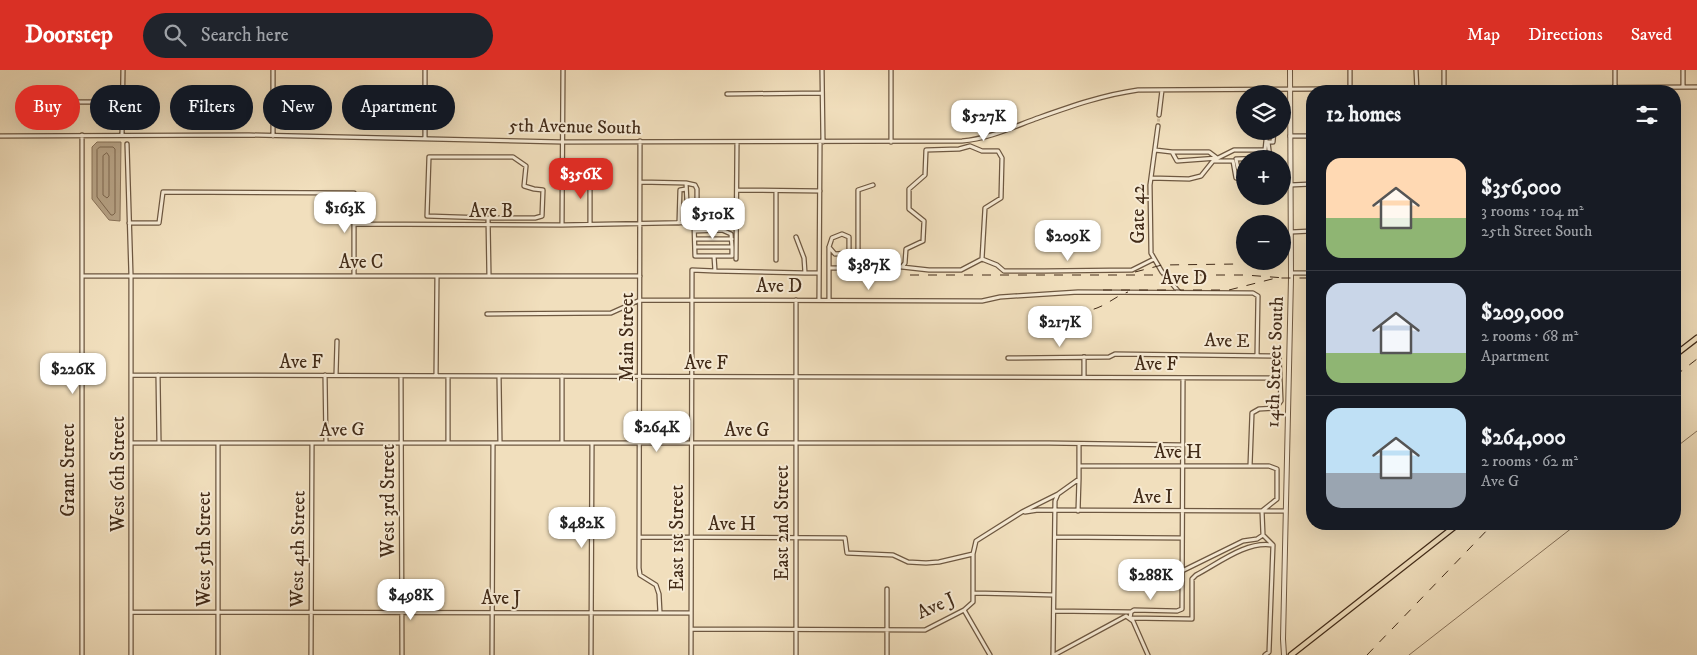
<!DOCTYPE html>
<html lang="en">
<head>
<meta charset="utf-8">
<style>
  :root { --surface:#171b24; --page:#20242c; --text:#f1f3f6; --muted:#9ea1a6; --line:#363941; --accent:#d93025 }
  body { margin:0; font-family:"IM FELL DW Pica",serif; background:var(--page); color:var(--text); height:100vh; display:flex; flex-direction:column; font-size:19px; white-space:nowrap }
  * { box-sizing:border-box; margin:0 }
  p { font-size:16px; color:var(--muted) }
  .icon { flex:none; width:28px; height:28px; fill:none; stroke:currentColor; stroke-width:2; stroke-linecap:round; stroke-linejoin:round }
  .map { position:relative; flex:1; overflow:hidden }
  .drawer { position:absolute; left:1306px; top:15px; width:375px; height:445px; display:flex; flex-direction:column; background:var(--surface); border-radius:20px; box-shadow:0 5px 20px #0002 }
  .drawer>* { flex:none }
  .top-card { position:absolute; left:15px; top:15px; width:475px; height:45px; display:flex; gap:10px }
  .tools { position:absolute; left:1236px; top:15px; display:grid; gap:10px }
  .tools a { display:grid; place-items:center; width:55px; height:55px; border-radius:50%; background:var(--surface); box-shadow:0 5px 20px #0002; font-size:25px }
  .price { position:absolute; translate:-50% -42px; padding:0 11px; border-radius:10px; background:#fff; color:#222; font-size:16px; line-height:32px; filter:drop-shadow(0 1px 2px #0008) }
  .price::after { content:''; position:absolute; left:50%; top:30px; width:15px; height:11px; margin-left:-8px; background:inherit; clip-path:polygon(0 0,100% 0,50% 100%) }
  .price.selected { background:var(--accent); color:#fff }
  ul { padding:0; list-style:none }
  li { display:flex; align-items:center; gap:15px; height:125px; padding:0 20px }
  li+li { border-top:1px solid var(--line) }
  li span { display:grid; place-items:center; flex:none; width:140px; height:100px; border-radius:15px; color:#555 }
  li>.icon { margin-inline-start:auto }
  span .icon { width:60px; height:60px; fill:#fffc; stroke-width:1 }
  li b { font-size:21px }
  h2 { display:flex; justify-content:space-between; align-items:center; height:60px; padding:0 20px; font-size:21px }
  .tag { padding:0 18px; border-radius:22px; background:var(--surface); box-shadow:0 5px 20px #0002; font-size:18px; line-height:45px }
  .tag.selected { background:var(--accent); color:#fff }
  header { display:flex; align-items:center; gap:30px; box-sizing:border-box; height:70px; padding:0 25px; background:var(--accent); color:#fff }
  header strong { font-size:24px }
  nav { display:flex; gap:28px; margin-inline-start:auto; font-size:18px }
  .search { width:350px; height:45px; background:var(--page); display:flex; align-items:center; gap:12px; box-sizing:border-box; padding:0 18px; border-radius:28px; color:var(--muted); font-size:19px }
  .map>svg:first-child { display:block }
  .water { fill:#b6a285; stroke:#887259 }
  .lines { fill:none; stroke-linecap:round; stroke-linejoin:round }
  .shore { stroke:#7c664e; stroke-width:1 }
  .stream { stroke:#887259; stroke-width:1 }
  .minor-tunnel { stroke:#cebb9c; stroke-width:3; stroke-dasharray:3 1.5; stroke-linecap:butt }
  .minor-casing { stroke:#6e5841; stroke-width:5.5 }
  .tertiary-casing { stroke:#6e5841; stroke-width:6 }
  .primary-casing { stroke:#422b18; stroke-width:7 }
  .minor { stroke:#f6ead4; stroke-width:3 }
  .tertiary { stroke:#f6ead4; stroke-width:4 }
  .primary { stroke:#f1dfbd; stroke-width:4.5 }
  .rail { stroke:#422b18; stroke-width:1; stroke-dasharray:9 9; stroke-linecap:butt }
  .labels { text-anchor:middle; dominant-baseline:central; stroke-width:4; stroke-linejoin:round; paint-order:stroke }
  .street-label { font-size:19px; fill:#422b18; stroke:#f6ead4 }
</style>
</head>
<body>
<header>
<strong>Doorstep</strong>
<div class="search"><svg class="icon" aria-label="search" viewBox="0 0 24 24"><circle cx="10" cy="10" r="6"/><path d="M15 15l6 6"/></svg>Search here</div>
<nav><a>Map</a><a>Directions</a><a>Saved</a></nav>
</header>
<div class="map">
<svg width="1697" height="585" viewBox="0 0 1697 585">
  <rect width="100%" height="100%" fill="#f1dfbd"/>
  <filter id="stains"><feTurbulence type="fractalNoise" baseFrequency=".004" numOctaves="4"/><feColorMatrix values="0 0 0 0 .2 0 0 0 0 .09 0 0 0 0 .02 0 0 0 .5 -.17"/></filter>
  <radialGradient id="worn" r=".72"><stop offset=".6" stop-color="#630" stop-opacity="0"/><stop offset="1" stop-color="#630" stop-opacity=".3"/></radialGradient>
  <!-- water -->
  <path class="water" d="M97,72H121L120,151L109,150L92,129V77Z"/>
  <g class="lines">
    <!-- shore -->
    <path class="shore" d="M100,77H113L115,79V143L113,145H111L97,127V80Z
      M107,83L109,86V126L107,128L103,125V86Z"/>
    <!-- stream -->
    <path class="stream" d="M1675,378L1697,361
      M1409,585L1577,454"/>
    <!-- minor-tunnel -->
    <path class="minor-tunnel" d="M1158,56L1159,45"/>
    <!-- minor casing -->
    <g class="minor-casing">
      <path id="minor" d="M273,0V66
        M425,0V68
        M822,0L823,72
        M891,0V72
        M1350,0V21
        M1416,0L1417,21
        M1444,0V18
        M1615,0V17
        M1683,0V17
        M727,24L822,23
        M65,32H123
        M1159,45L1162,20
        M1158,56L1150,115L1151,183L1162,202L1179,222
        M122,65L123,0
        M0,66L249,65L562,72L962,71C987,69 1011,58 1035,49C1069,37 1102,25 1138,20L1697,17
        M1290,66H1312
        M640,71L639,498L640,505L656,515L659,524L660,543
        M127,74L131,205V585
        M1155,80L1172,82L1177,91L1218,88L1234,80H1265L1267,61
        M1172,82H1209L1217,88
        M1245,98H1238L1236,89L1270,88L1268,72H1273L1274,61
        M590,106V154
        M1151,108L1189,109L1201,106L1213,91H1233L1236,108L1245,109
        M640,112L686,113L688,153
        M686,113L695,115L697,119V153
        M1290,115L1312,114
        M737,120L820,121
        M776,121V190
        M488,148H535L542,146L543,120L534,119L524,116L526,96L513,87H429L427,146L488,148L489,206
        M129,153H159L163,122L354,123V206
        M679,153L680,120L686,119
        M694,153L695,186H732V177H695
        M354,154L562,155L717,152
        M562,154L563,0
        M695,161L722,160L731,164L732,177
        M1291,162L1312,161
        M695,169H732
        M829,177L835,184L849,183V167L842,164L832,168L829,177V198
        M736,189L737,72
        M982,189L997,195L1004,201H1044L1132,200L1154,189
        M858,198L877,196L902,197L905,193L906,179L923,171L924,151L909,139V119L925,105L926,80L959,79L970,76L982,81H998L1002,88L1001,128L985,138L982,189L961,200H929L902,197
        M715,201L805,203L804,188L796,167
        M805,203H819
        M1291,203H1312
        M82,206H640
        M819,230L820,72
        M829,230V198H858V120L873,115
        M487,244L611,243L640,230L982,231L1000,227L1078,222L1253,223L1258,226L1257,285
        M1084,287V307
        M1008,288L1109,287L1115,284L1279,286L1281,331L1276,338L1259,339L1252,343L1250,396
        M131,305L1280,308
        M158,305L159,373
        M325,305L326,373
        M336,305L337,271
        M401,306L402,585
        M436,306L437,206
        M499,306L500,373
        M562,306V373
        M132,373H1049L1182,375
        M448,373V306
        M1079,396H1269L1277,399V429L1262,441L1263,465L1273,475L1269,582L1265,585
        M1078,441L1079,409
        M1025,442L1038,440L1285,441
        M639,467L845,468L847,483L893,485L908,492L926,493L939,492L973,484
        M1055,467L1181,468
        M1182,501L1243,471L1257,469L1263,465
        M887,519V585
        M974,523L1053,525
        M964,540L990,585
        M1054,541L1131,542L1130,548L1192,549V509L1196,505C1219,493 1246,471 1272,475
        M131,542L691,543
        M1131,542L1134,540L1177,541L1182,539L1183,308
        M691,559L925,560L964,540L973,532V484L976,471L1022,442L1058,424L1079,409V374
        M82,585V65
        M218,585V373
        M311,585L312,374
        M492,585L493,373
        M591,585L592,374
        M691,585L692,200L715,201L714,186
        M796,585V230
        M1053,585L1055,431L1058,424
        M1054,585L1126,546L1133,551L1148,585"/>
    </g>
    <!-- tertiary casing -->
    <g class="tertiary-casing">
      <path id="tertiary" d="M1284,585L1283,569L1291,208L1290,0"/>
    </g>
    <!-- primary casing -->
    <g class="primary-casing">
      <path id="primary" d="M1675,285L1697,268
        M1291,585L1458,454"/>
    </g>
    <!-- minor -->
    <use href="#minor" class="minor"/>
    <!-- tertiary -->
    <use href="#tertiary" class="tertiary"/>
    <!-- primary -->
    <use href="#primary" class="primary"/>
    <!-- rail -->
    <path class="rail" d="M1135,202L1162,195L1237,194
      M910,205H1245L1285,208
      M1103,220H1229L1276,208H1312
      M1058,242C1071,242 1084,243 1097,238C1108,234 1116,226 1128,222
      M1675,306L1697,289
      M1367,585L1493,454"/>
  </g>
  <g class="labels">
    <!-- street labels -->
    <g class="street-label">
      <text transform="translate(575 57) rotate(1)">5th Avenue South</text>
      <text x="491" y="141">Ave B</text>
      <text transform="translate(1138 144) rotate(-90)">Gate 42</text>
      <text x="361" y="192">Ave C</text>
      <text x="1184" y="208">Ave D</text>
      <text x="779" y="216">Ave D</text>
      <text transform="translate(627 267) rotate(-90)">Main Street</text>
      <text transform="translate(1227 271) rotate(1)">Ave E</text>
      <text x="301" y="292">Ave F</text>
      <text transform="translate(1275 292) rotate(-88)">14th Street South</text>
      <text x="706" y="293">Ave F</text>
      <text x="1156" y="294">Ave F</text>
      <text transform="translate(342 360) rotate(-1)">Ave G</text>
      <text x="747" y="360">Ave G</text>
      <text x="1178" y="382">Ave H</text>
      <text transform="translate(68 400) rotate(-90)">Grant Street</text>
      <text transform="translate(118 404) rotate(-90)">West 6th Street</text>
      <text x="1153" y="427">Ave I</text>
      <text transform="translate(388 431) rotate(-90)">West 3rd Street</text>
      <text transform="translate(782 453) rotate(-90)">East 2nd Street</text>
      <text x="732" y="454">Ave H</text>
      <text transform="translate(677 468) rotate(-90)">East 1st Street</text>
      <text transform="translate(204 479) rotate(-90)">West 5th Street</text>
      <text transform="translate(298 479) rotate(-89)">West 4th Street</text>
      <text x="501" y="528">Ave J</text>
      <text transform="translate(936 536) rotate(-24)">Ave J</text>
    </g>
  </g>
  <rect width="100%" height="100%" filter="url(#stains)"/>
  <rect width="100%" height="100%" fill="url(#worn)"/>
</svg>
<div class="tools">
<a><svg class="icon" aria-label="layers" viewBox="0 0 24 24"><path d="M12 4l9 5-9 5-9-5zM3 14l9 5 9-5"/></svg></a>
<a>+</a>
<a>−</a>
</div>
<b class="price" style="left:984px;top:72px">$527K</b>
<b class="price selected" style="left:581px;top:130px">$356K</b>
<b class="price" style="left:345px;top:164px">$163K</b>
<b class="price" style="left:713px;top:170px">$510K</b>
<b class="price" style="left:1068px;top:192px">$209K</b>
<b class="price" style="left:869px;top:221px">$387K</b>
<b class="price" style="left:1060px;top:278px">$217K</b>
<b class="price" style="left:73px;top:325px">$226K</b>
<b class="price" style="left:657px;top:383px">$264K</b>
<b class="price" style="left:582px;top:479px">$482K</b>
<b class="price" style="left:1151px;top:531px">$288K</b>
<b class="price" style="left:411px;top:551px">$498K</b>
<div class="top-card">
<a class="tag selected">Buy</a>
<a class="tag">Rent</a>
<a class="tag">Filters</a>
<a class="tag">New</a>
<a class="tag">Apartment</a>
</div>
<section class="drawer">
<h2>12 homes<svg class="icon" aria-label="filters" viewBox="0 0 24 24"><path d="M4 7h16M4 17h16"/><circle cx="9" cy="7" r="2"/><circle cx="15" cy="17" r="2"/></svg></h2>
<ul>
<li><span style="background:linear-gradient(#ffd9b3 60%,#8fb573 0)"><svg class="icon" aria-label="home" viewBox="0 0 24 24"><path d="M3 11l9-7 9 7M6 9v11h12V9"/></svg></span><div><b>$356,000</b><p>3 rooms · 104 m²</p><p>25th Street South</p></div></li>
<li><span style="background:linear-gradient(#c9d6e8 70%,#8fb573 0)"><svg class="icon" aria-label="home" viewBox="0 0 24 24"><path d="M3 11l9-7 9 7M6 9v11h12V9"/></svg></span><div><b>$209,000</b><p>2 rooms · 68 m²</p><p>Apartment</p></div></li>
<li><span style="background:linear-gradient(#bfe0f5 65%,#9aa5b1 0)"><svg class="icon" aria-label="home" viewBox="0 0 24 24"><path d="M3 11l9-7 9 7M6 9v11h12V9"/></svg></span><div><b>$264,000</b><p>2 rooms · 62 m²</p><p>Ave G</p></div></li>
</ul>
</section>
</div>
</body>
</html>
